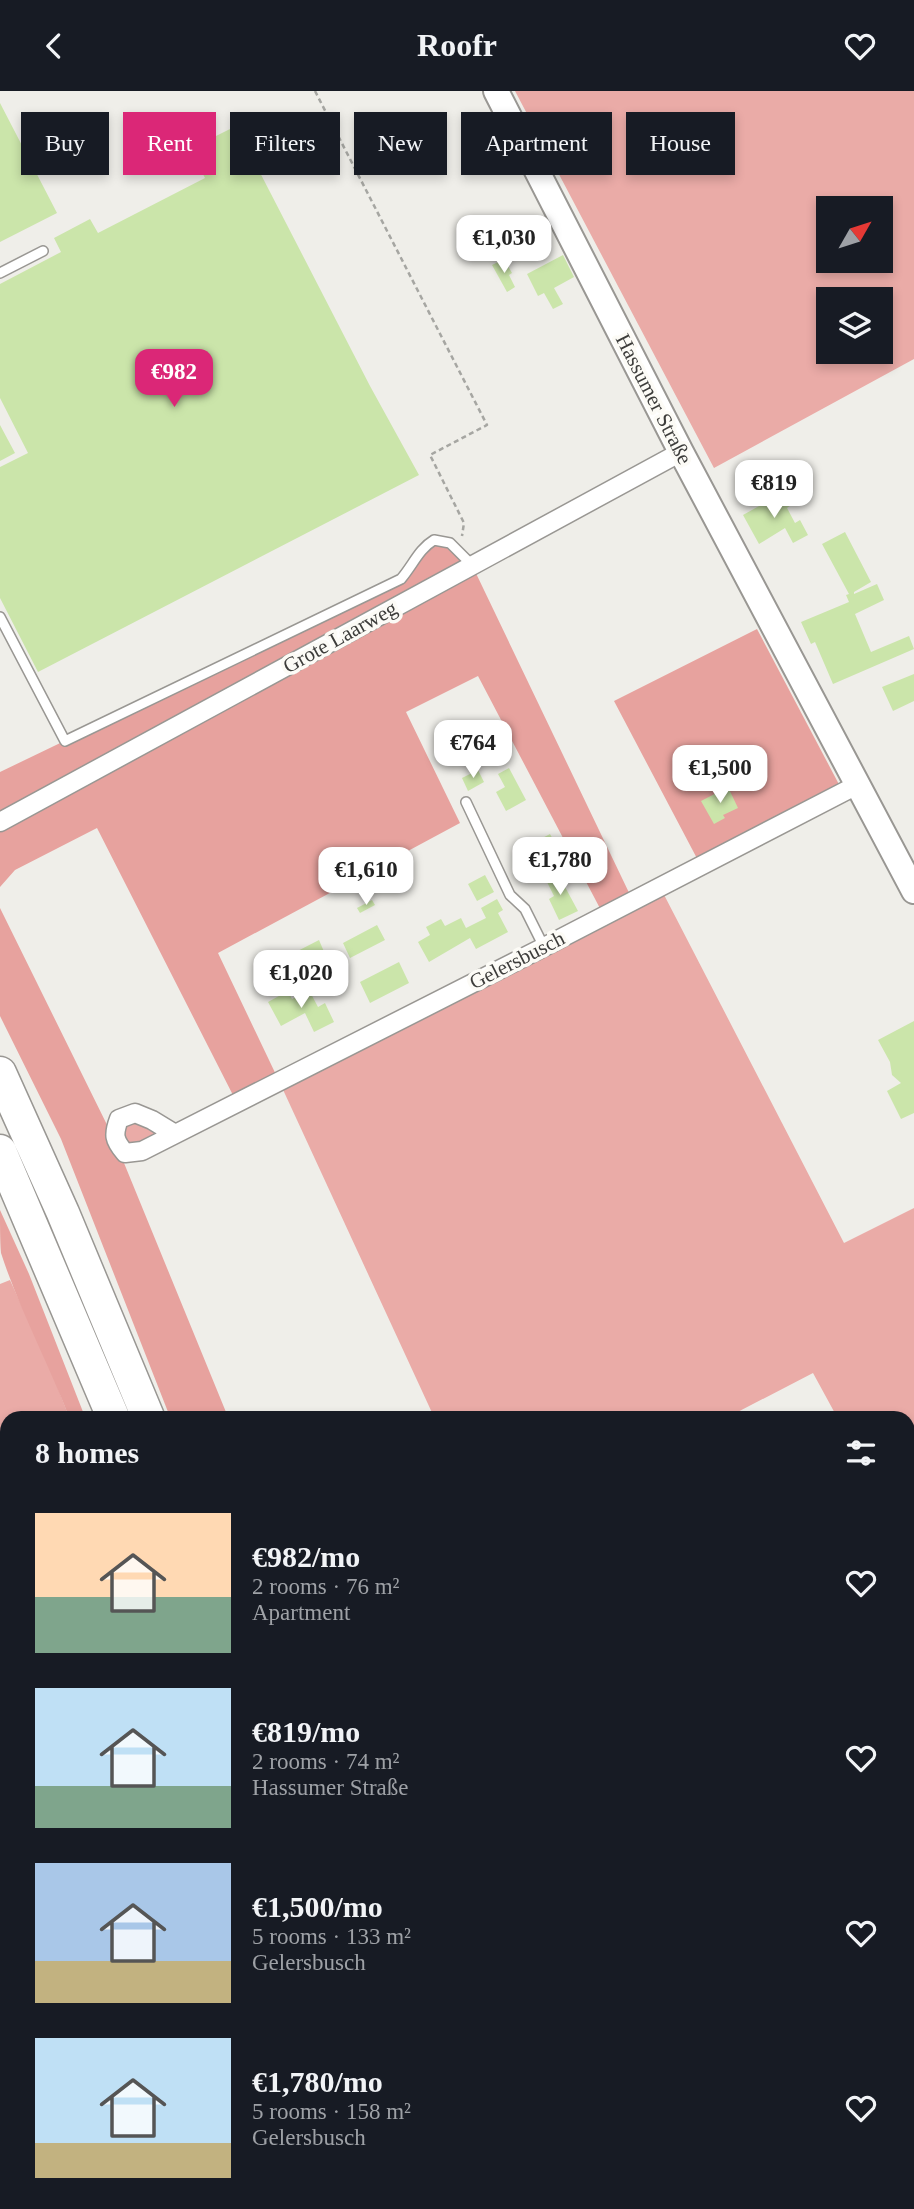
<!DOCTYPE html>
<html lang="en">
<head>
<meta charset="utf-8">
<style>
  :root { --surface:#171b24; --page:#20242c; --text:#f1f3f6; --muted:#9ea1a6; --accent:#db2777 }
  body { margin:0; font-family:"Times New Roman",serif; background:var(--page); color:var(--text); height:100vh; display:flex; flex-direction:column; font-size:26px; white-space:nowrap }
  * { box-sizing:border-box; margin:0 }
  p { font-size:23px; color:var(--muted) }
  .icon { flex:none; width:38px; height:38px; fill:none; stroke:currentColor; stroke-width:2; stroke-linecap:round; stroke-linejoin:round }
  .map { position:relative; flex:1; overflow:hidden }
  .panel { position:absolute; left:0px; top:1320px; width:915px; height:800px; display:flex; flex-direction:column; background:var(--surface); border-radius:21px 21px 0 0; box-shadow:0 4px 10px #0003 }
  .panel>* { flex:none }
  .banner { position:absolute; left:21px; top:21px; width:873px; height:63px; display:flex; gap:14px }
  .needle { width:46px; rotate:51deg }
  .buttons { position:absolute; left:816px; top:105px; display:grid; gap:14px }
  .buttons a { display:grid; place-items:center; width:77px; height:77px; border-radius:0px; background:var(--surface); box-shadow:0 4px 10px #0003; font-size:35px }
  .price { position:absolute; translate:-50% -60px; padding:0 16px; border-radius:14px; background:#fff; color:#222; font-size:23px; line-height:46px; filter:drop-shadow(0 2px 4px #0008) }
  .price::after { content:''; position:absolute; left:50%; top:42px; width:21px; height:16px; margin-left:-10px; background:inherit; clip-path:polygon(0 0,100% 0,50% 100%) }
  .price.active { background:var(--accent); color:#fff }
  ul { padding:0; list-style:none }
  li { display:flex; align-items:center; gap:21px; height:175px; padding:0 35px }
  li span { display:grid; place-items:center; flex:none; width:196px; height:140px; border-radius:0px; color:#555 }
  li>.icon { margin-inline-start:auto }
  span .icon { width:84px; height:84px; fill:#fffc; stroke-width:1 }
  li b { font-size:30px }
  h2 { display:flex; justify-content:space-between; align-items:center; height:84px; padding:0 35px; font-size:30px }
  .pill { padding:0 24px; border-radius:0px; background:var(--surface); box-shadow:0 4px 10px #0003; font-size:24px; line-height:63px }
  .pill.active { background:var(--accent); color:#fff }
  header { display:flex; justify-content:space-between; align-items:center; height:91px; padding:0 35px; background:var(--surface); font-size:32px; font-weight:600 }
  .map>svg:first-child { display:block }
  .green { fill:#eaaba7; fill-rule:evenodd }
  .forest { fill:#e7a29e }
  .building { fill:#cbe5aa }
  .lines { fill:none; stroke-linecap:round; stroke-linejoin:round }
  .lane-casing { stroke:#999793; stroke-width:12 }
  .street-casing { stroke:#999793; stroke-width:21 }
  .secondary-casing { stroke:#999793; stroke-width:28 }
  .highway-casing { stroke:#999793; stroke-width:35 }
  .path { stroke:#a6a6a2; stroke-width:2.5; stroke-dasharray:5 3.5; stroke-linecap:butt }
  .lane { stroke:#fff; stroke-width:9 }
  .street { stroke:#fff; stroke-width:18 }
  .secondary { stroke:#fff; stroke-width:24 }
  .highway { stroke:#fff; stroke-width:32 }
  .labels { text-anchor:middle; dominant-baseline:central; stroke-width:7; stroke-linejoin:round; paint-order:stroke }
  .street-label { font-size:21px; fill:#3d3d3b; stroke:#fcfbf6 }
</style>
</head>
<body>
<header><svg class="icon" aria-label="back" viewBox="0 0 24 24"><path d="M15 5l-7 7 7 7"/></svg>Roofr<svg class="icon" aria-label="heart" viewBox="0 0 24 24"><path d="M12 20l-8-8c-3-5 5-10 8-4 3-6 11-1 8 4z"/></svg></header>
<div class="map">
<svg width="914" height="2118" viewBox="0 0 914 2118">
  <rect width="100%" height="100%" fill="#efeee9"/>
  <!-- green -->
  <path class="green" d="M515,0H914V268L714,377ZM880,117V170H828V117ZM880,208V261H828V208Z
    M660,796L844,1152L914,1117V1469L908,1459V1326H837L813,1282L728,1326H434L279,990Z
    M135,1022L175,1043L125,1062L119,1028Z
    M10,1189L52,1282L69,1326H7V1630L0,1634V1193Z
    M914,1632V1701L908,1690V1636Z
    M164,2112H311L312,2118H152Z"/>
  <!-- forest -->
  <path class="forest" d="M434,449L450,452L472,474L633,810L604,825L478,585L406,621L460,732L218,862L279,990L237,1012L97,737L15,779L0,796V681L401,488Z
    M757,538L843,701L701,775L614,610Z
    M0,817L115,1050L228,1326H170L61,1048L0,925Z
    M0,1119L29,1183L85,1326H69C48,1271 19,1218 1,1162C0,1150 0,1132 0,1119Z"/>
  <!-- building -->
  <path class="building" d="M0,12L57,122L0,151Z
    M236,35L370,295L419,384L38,581L0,507V376L28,362L0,307V193L61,161L54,147L90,128L98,142L205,87L190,58Z
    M171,56L176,65L163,72L158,63Z
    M563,164L574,186L554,197L563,213L553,218L544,202L538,205L527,183Z
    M504,168L512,182L509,184L515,196L507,201L492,174Z
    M0,334L15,362L0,370Z
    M784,401L791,414L787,417L795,432L800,429L808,444L793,452L785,437L759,453L743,424Z
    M845,441L871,491L854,501V503L877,493L884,509L855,523L871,561L909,545L914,558L833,593L815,551L811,553L801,531L849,511L846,504L849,503L822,453Z
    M914,583V610L893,620L882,596Z
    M509,677L526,709L506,720L496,701L505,696L498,683Z
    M478,679L484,691L468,700L462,687Z
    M728,696L738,717L723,724L725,727L714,733L701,710Z
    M550,743L561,763L539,774L529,754Z
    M557,781L578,820L559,829L549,808L554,805L545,787Z
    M485,784L494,801L477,810L468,793Z
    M497,808L503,819L498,822L508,841L476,858L470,847L429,871L418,851L430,844L426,836L441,828L445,835L461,827L466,837L486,827L481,817Z
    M372,809L375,814L360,822L357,817Z
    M377,834L385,849L350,867L343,852Z
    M319,849L325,863L290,880L284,867Z
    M399,871L409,892L370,912L360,891Z
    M309,899L318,916L325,912L334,931L314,941L305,922L281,935L268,911L288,900L292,908Z
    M914,930V1022L901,1028L887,1000L901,992L892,984L890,971L878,949Z
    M913,1725L914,1743L908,1746V1728Z
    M914,1760V1791L908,1781V1763Z"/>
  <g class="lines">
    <!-- lane casing -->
    <g class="lane-casing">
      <path id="lane" d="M0,182L43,160
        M0,526L65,650L401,488C413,474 419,458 434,449L450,452L472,474
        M466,711L510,804L525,818L544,856"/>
    </g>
    <!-- street casing -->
    <g class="street-casing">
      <path id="street" d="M0,731L681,361
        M175,1043L152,1029L135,1022L119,1028C113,1044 114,1049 125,1062L142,1060L544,856L859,693
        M908,1841L914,1837
        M459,2112L468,2118
        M492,2118L500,2112"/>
    </g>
    <!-- secondary casing -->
    <g class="secondary-casing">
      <path id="secondary" d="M496,0L681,361L914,800"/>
    </g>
    <!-- highway casing -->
    <g class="highway-casing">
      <path id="highway" d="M0,982L63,1122L148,1326
        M0,1060L113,1326
        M367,2112L368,2118
        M399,2112L400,2118"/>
    </g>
    <!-- path -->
    <path class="path" d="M315,0L487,334L430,364L464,432L462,445"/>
    <!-- lane -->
    <use href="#lane" class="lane"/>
    <!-- street -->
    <use href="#street" class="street"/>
    <!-- secondary -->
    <use href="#secondary" class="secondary"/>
    <!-- highway -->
    <use href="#highway" class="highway"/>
  </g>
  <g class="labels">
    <!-- street labels -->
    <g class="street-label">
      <text transform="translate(654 308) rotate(63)">Hassumer Straße</text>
      <text transform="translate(340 546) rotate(-29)">Grote Laarweg</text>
      <text transform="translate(517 869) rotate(-27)">Gelersbusch</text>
    </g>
  </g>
</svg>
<div class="buttons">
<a><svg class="needle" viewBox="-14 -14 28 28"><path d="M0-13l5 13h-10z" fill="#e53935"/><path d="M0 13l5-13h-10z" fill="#9ea1a6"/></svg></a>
<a><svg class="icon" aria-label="layers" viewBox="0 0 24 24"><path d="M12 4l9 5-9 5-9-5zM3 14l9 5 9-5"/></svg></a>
</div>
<b class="price" style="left:504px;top:184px">€1,030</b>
<b class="price active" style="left:174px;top:318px">€982</b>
<b class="price" style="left:774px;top:429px">€819</b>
<b class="price" style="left:473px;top:689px">€764</b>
<b class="price" style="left:720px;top:714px">€1,500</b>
<b class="price" style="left:560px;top:806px">€1,780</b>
<b class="price" style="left:366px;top:816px">€1,610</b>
<b class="price" style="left:301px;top:919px">€1,020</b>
<div class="banner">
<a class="pill">Buy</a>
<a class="pill active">Rent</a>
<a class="pill">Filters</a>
<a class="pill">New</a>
<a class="pill">Apartment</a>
<a class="pill">House</a>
</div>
<section class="panel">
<h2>8 homes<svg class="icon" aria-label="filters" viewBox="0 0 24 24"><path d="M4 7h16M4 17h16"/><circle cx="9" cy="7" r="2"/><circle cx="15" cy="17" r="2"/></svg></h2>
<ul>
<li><span style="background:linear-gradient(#ffd9b3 60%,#7fa58c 0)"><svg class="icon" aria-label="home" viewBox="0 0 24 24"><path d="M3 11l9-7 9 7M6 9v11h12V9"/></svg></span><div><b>€982/mo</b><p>2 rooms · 76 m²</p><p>Apartment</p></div><svg class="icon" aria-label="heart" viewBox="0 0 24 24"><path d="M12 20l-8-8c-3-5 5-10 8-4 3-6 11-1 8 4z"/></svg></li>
<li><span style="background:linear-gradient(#bfe0f5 70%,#7fa58c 0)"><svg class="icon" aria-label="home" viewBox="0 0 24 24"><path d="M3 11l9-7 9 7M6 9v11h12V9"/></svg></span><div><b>€819/mo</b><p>2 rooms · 74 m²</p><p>Hassumer Straße</p></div><svg class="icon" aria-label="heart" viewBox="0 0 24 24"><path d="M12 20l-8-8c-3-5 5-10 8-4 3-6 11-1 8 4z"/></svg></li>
<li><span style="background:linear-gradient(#a9c7e8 70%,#c2b280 0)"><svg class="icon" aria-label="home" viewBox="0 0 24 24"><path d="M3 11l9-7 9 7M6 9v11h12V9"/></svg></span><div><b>€1,500/mo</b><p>5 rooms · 133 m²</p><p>Gelersbusch</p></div><svg class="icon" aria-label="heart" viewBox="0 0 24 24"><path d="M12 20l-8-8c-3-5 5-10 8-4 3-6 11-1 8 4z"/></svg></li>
<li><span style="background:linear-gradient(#bfe0f5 75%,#c2b280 0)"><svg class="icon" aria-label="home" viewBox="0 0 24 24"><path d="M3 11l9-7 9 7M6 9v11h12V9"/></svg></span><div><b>€1,780/mo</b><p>5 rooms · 158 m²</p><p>Gelersbusch</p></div><svg class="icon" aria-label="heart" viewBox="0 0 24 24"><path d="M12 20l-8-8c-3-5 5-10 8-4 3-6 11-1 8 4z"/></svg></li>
</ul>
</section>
</div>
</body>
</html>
